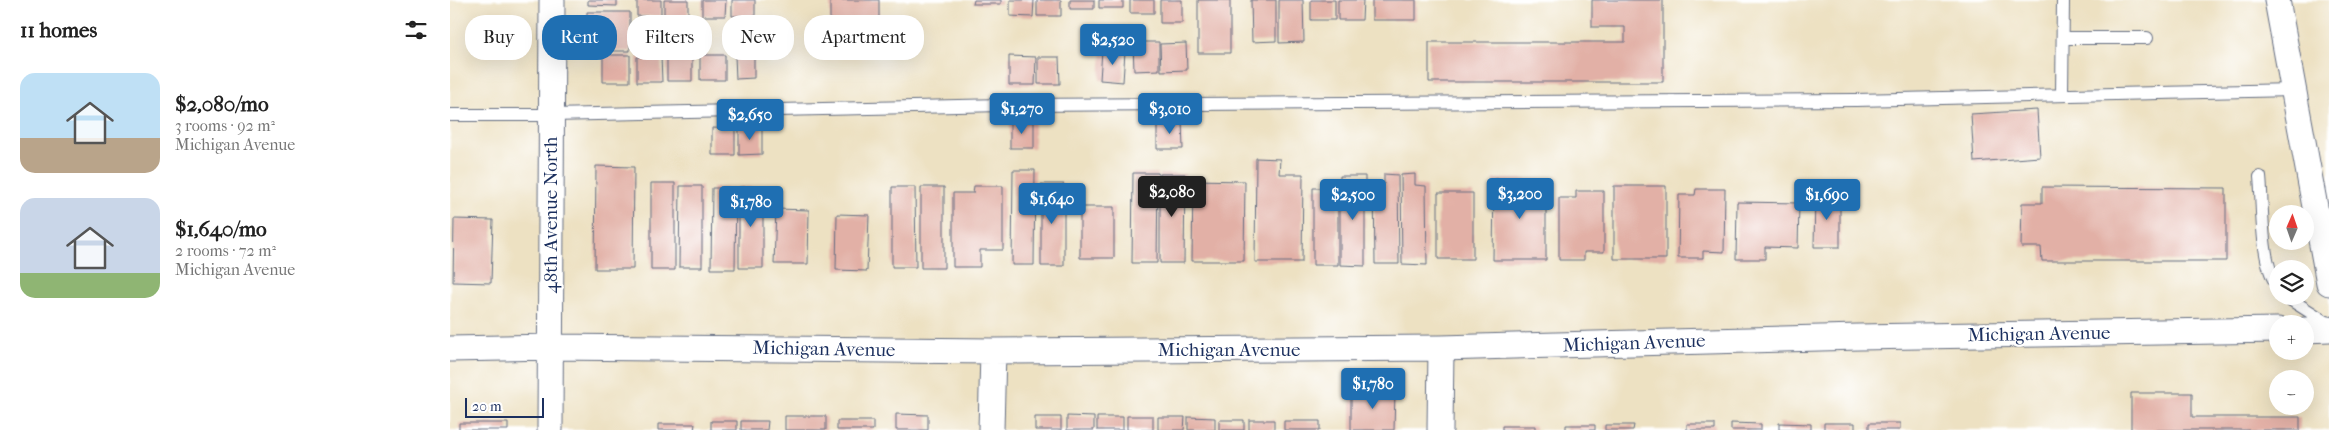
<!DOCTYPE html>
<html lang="en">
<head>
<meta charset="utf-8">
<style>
  :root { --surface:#fff; --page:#f2f2f2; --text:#222; --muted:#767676; --accent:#1f6fb2 }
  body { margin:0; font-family:"IM FELL French Canon",serif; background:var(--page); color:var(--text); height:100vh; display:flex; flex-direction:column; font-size:19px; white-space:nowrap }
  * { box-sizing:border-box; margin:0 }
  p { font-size:16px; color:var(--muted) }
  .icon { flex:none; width:28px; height:28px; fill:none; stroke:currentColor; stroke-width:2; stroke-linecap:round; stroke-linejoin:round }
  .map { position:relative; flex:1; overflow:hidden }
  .sheet { display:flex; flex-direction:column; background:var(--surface); width:450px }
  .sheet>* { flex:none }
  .hud { position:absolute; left:15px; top:15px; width:475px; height:45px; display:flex; gap:10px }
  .needle { width:32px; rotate:2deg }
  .fabs { position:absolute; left:1819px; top:205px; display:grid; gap:10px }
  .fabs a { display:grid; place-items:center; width:45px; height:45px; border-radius:50%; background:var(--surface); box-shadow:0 5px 20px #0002; font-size:25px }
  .scale { position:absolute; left:15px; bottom:12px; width:79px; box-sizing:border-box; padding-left:5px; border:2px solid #1b2f5e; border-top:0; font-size:14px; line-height:18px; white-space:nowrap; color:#1b2f5e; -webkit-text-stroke:4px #fff; paint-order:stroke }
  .price { position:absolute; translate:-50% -42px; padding:0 11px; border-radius:5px; background:var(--accent); color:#fff; font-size:16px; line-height:32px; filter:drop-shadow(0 1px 2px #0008) }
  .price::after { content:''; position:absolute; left:50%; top:30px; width:15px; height:11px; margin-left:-8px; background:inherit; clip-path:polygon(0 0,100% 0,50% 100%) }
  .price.selected { background:#222; color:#fff }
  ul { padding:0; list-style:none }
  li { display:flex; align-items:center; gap:15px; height:125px; padding:0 20px }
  li span { display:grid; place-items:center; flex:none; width:140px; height:100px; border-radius:15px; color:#555 }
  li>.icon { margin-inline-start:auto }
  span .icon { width:60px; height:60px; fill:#fffc; stroke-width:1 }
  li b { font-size:21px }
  h2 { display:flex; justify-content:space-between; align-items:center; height:60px; padding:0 20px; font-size:21px }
  .pill { padding:0 18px; border-radius:20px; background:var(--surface); box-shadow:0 5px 20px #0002; font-size:18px; line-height:45px }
  .pill.selected { background:var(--accent); color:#fff }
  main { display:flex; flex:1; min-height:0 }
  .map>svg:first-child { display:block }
  .building { fill:#e2b0a6 }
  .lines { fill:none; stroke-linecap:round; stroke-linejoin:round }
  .lane-casing { stroke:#646d81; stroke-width:14 }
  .street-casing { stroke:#646d81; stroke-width:27 }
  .lane { stroke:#fff; stroke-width:12 }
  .street { stroke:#fff; stroke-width:25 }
  .labels { text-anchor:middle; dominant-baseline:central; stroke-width:4.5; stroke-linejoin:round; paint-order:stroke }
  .street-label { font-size:19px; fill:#1b2f5e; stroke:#fff }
</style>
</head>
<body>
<main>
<section class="sheet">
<h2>11 homes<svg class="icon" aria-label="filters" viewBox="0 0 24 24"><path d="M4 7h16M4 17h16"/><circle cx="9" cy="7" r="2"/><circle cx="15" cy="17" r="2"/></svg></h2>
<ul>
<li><span style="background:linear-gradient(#bfe0f5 65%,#b9a48a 0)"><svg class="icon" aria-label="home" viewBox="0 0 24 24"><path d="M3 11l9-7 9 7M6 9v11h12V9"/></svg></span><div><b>$2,080/mo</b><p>3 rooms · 92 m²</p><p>Michigan Avenue</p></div></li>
<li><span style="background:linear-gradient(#c9d6e8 75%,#8fb573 0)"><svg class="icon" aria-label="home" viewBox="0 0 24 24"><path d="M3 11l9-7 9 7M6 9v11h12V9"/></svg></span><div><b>$1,640/mo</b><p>2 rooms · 72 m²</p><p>Michigan Avenue</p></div></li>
</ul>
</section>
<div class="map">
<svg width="1879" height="430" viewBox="0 0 1879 430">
  <rect width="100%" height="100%" fill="#fff"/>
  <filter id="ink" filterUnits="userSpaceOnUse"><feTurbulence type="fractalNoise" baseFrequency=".02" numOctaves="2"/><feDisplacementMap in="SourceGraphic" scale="10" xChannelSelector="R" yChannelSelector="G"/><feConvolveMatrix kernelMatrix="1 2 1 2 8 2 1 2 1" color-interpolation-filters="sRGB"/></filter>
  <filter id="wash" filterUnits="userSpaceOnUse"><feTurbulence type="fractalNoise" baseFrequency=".0096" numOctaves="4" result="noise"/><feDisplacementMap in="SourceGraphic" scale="20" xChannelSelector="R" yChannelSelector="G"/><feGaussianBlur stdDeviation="1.12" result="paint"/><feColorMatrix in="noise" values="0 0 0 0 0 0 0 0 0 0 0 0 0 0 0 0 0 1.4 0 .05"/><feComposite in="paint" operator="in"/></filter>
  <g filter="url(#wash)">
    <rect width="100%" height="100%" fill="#ede1c2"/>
    <g id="blocks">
      <!-- building -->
      <path class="building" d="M138,0H167V6L138,5Z
        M187,0H211V16H187Z
        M214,0H238V17H214Z
        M252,0H276L275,16H252Z
        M282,0H305V16H282Z
        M380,0H429V32H403V26L380,25Z
        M524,0H551V4H523Z
        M560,0H584L583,17L560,16Z
        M587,0H611V16H587Z
        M620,0H644V9H620Z
        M649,0H673V8H649Z
        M680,0H704V13H680Z
        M710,0H732V23H710Z
        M748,0H780V53H748Z
        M801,0H826V41L802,42Z
        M829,0H853L854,42L829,43Z
        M861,0H885V20H861Z
        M888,0H913L912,20H888Z
        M922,0H966V20H922Z
        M1142,0H1213V82H979V42H1175V27H1142Z
        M137,12H180V51H137Z
        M683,42H709V70L684,71Z
        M736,43L737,70L711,71L710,44Z
        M652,50L675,51L673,82L650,80Z
        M153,55H180V82H153Z
        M250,55H275V80H250Z
        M211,56L212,82H187V57Z
        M217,56H242V81H217Z
        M285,56H304V78L286,79Z
        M559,56L586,57L585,85H559Z
        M588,57H609L610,84H588Z
        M1587,110L1590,157L1524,162L1521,114Z
        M707,121H732L733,149H707Z
        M560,122H584V148H560Z
        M262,128L285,129V155H262Z
        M289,128H312V154L289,155Z
        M806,158L830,159L829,174H853L852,262H805Z
        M146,166L184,167L183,269H145Z
        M563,170H585L584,265H562Z
        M683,173H708L707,263H682Z
        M710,174H735L734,263H710Z
        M934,174L948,175L949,264H925L924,184L934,185Z
        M965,174V185L976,186L977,265L952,264L951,175Z
        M890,176H915V266L890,265Z
        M1044,179H1096V260H1043Z
        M743,180L795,181L794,261H742Z
        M201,183H225V270H201Z
        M591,184H614V266H591Z
        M230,186H252V267H229Z
        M524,186H553V250H530V267H503V193H523Z
        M1164,186H1216V259H1164Z
        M289,187H313V268H289Z
        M442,187H465L466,267H442Z
        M471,187H494V268H471Z
        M1592,187L1776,188V261H1592L1591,247H1571L1572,203H1592Z
        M262,188H286L285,269H261Z
        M863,188H888V265H863Z
        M1246,189H1275L1274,252L1253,251V258H1228L1229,195H1245Z
        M1126,191H1154V252H1134V260H1109V198H1126Z
        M988,193H1023V259H988Z
        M1365,195H1390V247H1364Z
        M1287,202L1349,203L1348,248L1315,247V259H1286Z
        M630,207H664V258H630Z
        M326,209L359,210L358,264H324Z
        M387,214L419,215L417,271L386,270Z
        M4,219L43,220L41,283L3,282Z
        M901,391H945L944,430H901Z
        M1681,393H1742V417H1850V430H1681Z
        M446,414L478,415V430H446Z
        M335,416H376V430H335Z
        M617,416L644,417V430H617Z
        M677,416H703V430H677Z
        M585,417H611V430H585Z
        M647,417H673V430H647Z
        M708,417H735L734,430H708Z
        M738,417L765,418V430H738Z
        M769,420H794V430H769Z
        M799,420H824V430H799Z
        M261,421H287V430H261Z
        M291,421H318L317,430H291Z
        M387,421H423V430H387Z
        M834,421H870V430H834Z
        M9,423H58V430H9Z
        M1281,423L1311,424V430H1281Z
        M1329,423L1361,424V430H1329Z
        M1374,423H1405V430H1374Z
        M1419,423H1450V430H1419Z
        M208,424H245L244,430H208Z
        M1237,424H1265V430H1237Z
        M1116,425H1145V430H1116Z
        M1155,425H1184L1183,430H1155Z
        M1052,426H1085V430H1052Z"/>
    </g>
  </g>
  <g filter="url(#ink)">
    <use href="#blocks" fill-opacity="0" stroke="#646d81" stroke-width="1"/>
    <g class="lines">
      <!-- lane casing -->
      <g class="lane-casing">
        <path id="lane" d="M1613,38H1697
          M1612,95L1613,0
          M0,115H101L553,105L1406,100L1843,90
          M1810,177C1813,206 1810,263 1828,286
          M1835,296L1879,324"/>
      </g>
      <!-- street casing -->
      <g class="street-casing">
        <path id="street" d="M1827,0L1879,283
          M1855,330L1879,329
          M0,349L100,347L543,351L991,348L1409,337L1828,330
          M100,430L102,0
          M541,430L543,351
          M990,430L991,348"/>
      </g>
      <!-- lane -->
      <use href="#lane" class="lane"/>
      <!-- street -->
      <use href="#street" class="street"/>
    </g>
  </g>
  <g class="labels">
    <!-- street labels -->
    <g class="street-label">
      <text transform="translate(101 215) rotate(-90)">48th Avenue North</text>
      <text transform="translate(1589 334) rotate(-1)">Michigan Avenue</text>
      <text transform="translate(1184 343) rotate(-2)">Michigan Avenue</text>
      <text transform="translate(374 349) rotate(1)">Michigan Avenue</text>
      <text x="779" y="350">Michigan Avenue</text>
    </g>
  </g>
</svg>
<div class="fabs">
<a><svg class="needle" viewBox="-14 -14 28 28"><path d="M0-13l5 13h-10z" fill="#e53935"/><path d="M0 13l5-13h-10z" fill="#767676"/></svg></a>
<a><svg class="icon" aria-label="layers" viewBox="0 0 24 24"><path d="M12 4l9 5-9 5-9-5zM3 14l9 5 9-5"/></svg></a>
<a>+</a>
<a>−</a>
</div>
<div class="scale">20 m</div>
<b class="price" style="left:663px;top:66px">$2,520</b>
<b class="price" style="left:572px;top:135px">$1,270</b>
<b class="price" style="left:720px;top:135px">$3,010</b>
<b class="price" style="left:300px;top:141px">$2,650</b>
<b class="price selected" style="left:722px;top:218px">$2,080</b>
<b class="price" style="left:1070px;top:220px">$3,200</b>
<b class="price" style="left:903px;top:221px">$2,500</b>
<b class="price" style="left:1377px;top:221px">$1,690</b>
<b class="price" style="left:602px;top:225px">$1,640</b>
<b class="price" style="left:301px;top:228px">$1,780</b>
<b class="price" style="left:923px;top:410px">$1,780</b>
<div class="hud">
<a class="pill">Buy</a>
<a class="pill selected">Rent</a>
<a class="pill">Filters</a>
<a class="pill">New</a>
<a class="pill">Apartment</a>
</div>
</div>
</main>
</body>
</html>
